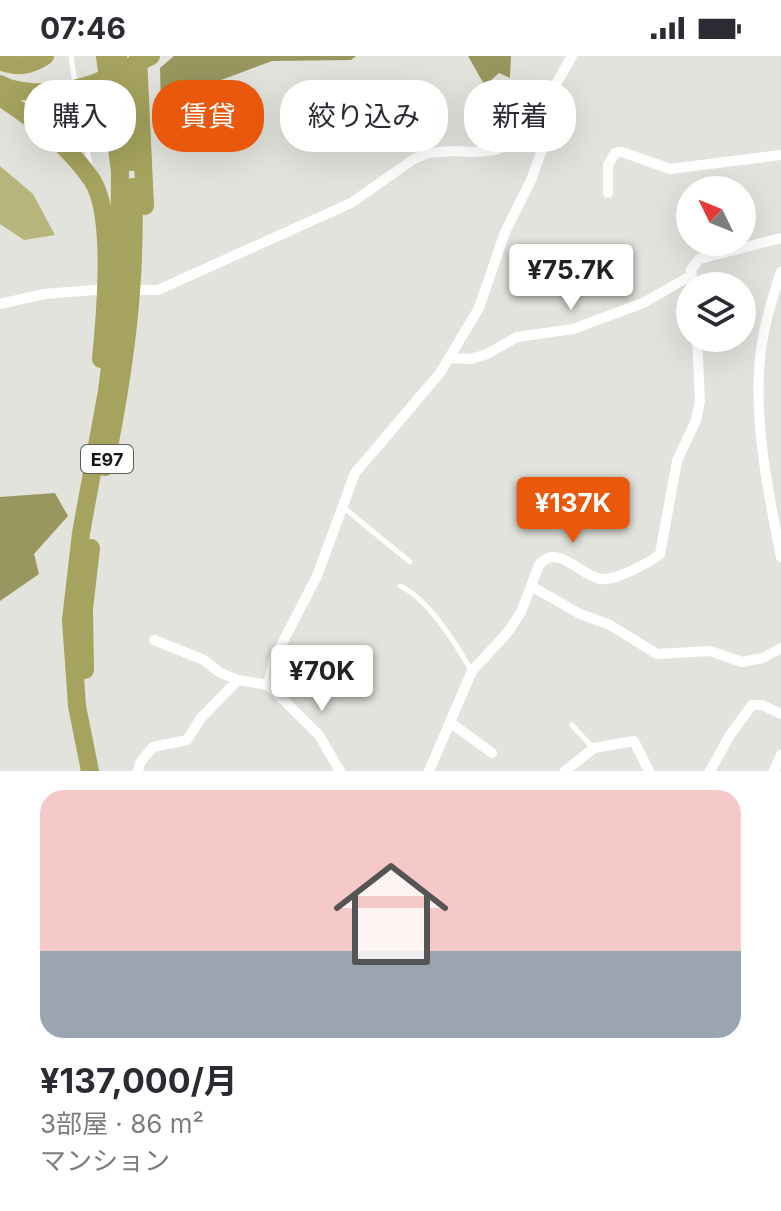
<!DOCTYPE html>
<html lang="ja">
<head>
<meta charset="utf-8">
<style>
  :root { --surface:#fff; --page:#f2f2f3; --text:#2b2b33; --muted:#7c7c81; --line:#e1e1e2; --accent:#ea580c }
  body { margin:0; font-family:Inter,"Noto Sans JP",sans-serif; background:var(--page); color:var(--text); height:100vh; display:flex; flex-direction:column; font-size:30px; white-space:nowrap }
  * { box-sizing:border-box; margin:0 }
  p { font-size:26px; color:var(--muted) }
  .icon { flex:none; width:44px; height:44px; fill:none; stroke:currentColor; stroke-width:2; stroke-linecap:round; stroke-linejoin:round }
  .map { position:relative; height:715px; overflow:hidden }
  .details { display:flex; flex-direction:column; background:var(--surface); flex:1 }
  .details>* { flex:none }
  .hud { position:absolute; left:24px; top:24px; width:734px; height:72px; display:flex; gap:16px }
  .needle { width:52px; rotate:313deg }
  .buttons { position:absolute; left:676px; top:120px; display:grid; gap:16px }
  .buttons a { display:grid; place-items:center; width:80px; height:80px; border-radius:50%; background:var(--surface); box-shadow:0 8px 32px #0002; font-size:40px }
  .price { position:absolute; translate:-50% -68px; padding:0 18px; border-radius:8px; background:#fff; color:#222; font-size:26px; line-height:52px; filter:drop-shadow(0 2px 4px #0008) }
  .price::after { content:''; position:absolute; left:50%; top:48px; width:24px; height:18px; margin-left:-12px; background:inherit; clip-path:polygon(0 0,100% 0,50% 100%) }
  .price.active { background:var(--accent); color:#fff }
  ul { padding:0; list-style:none }
  li { display:grid; align-content:center; gap:16px; height:424px; padding:0 40px }
  li+li { border-top:2px solid var(--line) }
  li span { display:grid; place-items:center; height:248px; border-radius:24px; color:#555 }
  li>.icon { margin-inline-start:auto }
  span .icon { width:144px; height:144px; fill:#fffc; stroke-width:1 }
  li b { font-size:34px }
  .chip { padding:0 28px; border-radius:32px; background:var(--surface); box-shadow:0 8px 32px #0002; font-size:28px; line-height:72px }
  .chip.active { background:var(--accent); color:#fff }
  .status { display:flex; justify-content:space-between; align-items:center; height:56px; padding:0 40px; background:var(--surface); direction:ltr }
  .status svg { height:22px; fill:currentColor }
  .map>svg:first-child { display:block }
  .forest { fill:#b7b57c }
  .water { fill:#99975f }
  .lines { fill:none; stroke-linecap:round; stroke-linejoin:round }
  .service { stroke:#fff; stroke-width:5 }
  .minor { stroke:#fff; stroke-width:10 }
  .motorway { stroke:#a5a35d; stroke-width:18 }
  .labels { text-anchor:middle; dominant-baseline:central; stroke-width:8; stroke-linejoin:round; paint-order:stroke }
  .shield { fill:#fffffe; stroke:#5c5c5a; stroke-width:2 }
  .shield-label { font-size:18px; font-weight:bold; fill:#161614 }
</style>
</head>
<body>
<div class="status"><b>07:46</b><svg viewBox="0 0 49 12"><path d="M0 12V9h3v3zM5 12V6h3v6zM10 12V3h3v9zM15 12V0h3v12zM26 1h20v11H26zM47 4h2v5h-2z"/></svg></div>
<div class="map">
<svg width="781" height="715" viewBox="0 0 781 715">
  <rect width="100%" height="100%" fill="#e3e3dd"/>
  <!-- forest -->
  <path class="forest" d="M0,110L33,138L55,179L24,184L0,168Z"/>
  <!-- water -->
  <path class="water" d="M174,0H356L351,4L272,5L189,36L161,52L160,12Z
    M468,0H511L510,22L499,17L485,30Z
    M55,437L68,460L34,498L39,518L0,545V441Z"/>
  <g class="lines">
    <!-- service -->
    <path class="service" d="M71,0L75,27
      M77,36L90,109
      M343,451L410,506
      M400,530C428,542 456,588 471,614
      M572,669L593,692"/>
    <!-- minor -->
    <path class="minor" d="M608,137V109L615,97L622,96L670,113L781,99
      M781,216C773,239 766,263 762,287C751,354 768,436 781,501
      M692,230L691,214L699,203L781,182
      M128,234H158L351,147L414,103L428,97L451,95L476,96L496,94L508,89L543,51L572,0
      M0,248L44,238L108,233
      M450,302L471,303L487,298L517,281L573,273L643,247L692,219
      M531,530L580,558L610,569L657,598L710,595L742,606L763,602L781,592
      M154,584L204,604L219,616L238,624L268,629L319,679L340,715
      M268,629L274,603L317,520L355,417L440,317L479,252L505,176L531,124L556,55L557,44L553,36
      M451,667L492,697
      M138,715L140,707L153,691L187,684L201,662L238,624
      M429,715L472,615L508,576L521,556L539,509C558,486 580,520 601,523C615,525 649,507 660,498L677,405L696,364L700,345L697,282
      M565,715L594,692L634,685L649,715
      M710,715L730,679L752,649H762L781,658
      M774,715L781,699"/>
    <!-- motorway -->
    <path class="motorway" d="M118,0L132,106
      M138,0L145,150
      M0,5C17,12 30,10 45,0
      M0,28C9,33 20,35 31,36C81,39 108,22 151,0
      M0,41C35,64 68,89 92,124C115,159 105,261 101,303
      M105,411C124,318 137,227 133,131
      M85,614L84,553L91,492
      M90,715L77,650L71,564L81,477L107,335L119,237L120,116L105,0"/>
  </g>
  <g class="labels">
    <!-- shield labels -->
    <rect class="shield" x="81" y="389" width="52" height="28" rx="6"/>
    <g class="shield-label">
      <text x="107" y="403">E97</text>
    </g>
  </g>
</svg>
<div class="buttons">
<a><svg class="needle" viewBox="-14 -14 28 28"><path d="M0-13l5 13h-10z" fill="#e53935"/><path d="M0 13l5-13h-10z" fill="#7c7c81"/></svg></a>
<a><svg class="icon" aria-label="layers" viewBox="0 0 24 24"><path d="M12 4l9 5-9 5-9-5zM3 14l9 5 9-5"/></svg></a>
</div>
<b class="price" style="left:571px;top:256px">¥75.7K</b>
<b class="price active" style="left:573px;top:489px">¥137K</b>
<b class="price" style="left:322px;top:657px">¥70K</b>
<div class="hud">
<a class="chip">購入</a>
<a class="chip active">賃貸</a>
<a class="chip">絞り込み</a>
<a class="chip">新着</a>
</div>
</div>
<section class="details">
<ul>
<li><span style="background:linear-gradient(#f6c9c9 65%,#9aa5b1 0)"><svg class="icon" aria-label="home" viewBox="0 0 24 24"><path d="M3 11l9-7 9 7M6 9v11h12V9"/></svg></span><div><b>¥137,000/月</b><p>3部屋 · 86 m²</p><p>マンション</p></div></li>
</ul>
</section>
</body>
</html>
